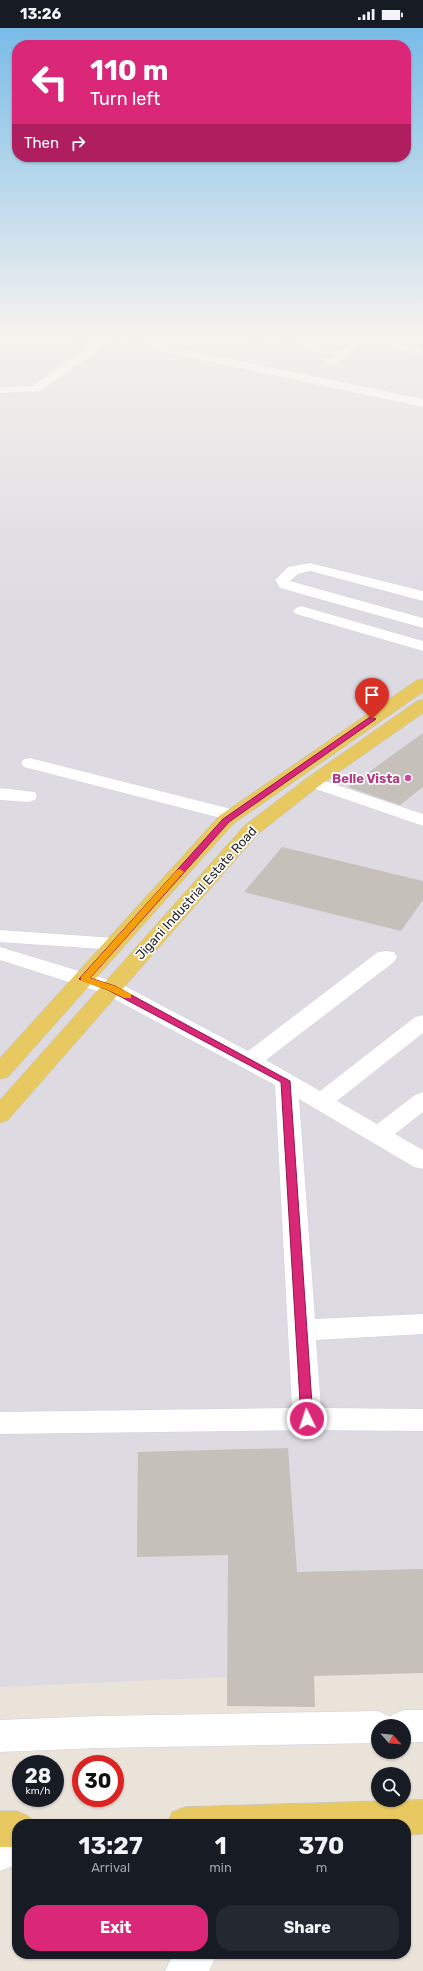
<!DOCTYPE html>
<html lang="en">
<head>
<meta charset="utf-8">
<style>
  body { margin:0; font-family:Rubik,sans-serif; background:#242831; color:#f1f3f6; height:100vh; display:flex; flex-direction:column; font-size:15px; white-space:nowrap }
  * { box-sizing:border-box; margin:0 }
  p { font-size:13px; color:#9ea1a6 }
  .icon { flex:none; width:22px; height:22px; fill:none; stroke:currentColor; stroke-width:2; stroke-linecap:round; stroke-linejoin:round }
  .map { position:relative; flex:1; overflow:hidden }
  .drawer { position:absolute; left:12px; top:1791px; width:399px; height:140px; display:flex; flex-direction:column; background:#171b24; border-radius:16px; box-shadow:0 1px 3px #0004 }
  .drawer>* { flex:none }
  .top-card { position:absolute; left:12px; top:12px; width:399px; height:122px; border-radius:16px; box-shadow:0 1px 3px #0004; background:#db2777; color:#fff; overflow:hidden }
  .needle { width:26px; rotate:117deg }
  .buttons { position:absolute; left:371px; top:1691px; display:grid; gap:8px }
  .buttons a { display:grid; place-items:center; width:40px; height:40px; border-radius:50%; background:#171b24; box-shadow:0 1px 3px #0004; font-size:20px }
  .speed { position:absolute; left:12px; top:1727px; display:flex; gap:8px; font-size:20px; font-weight:700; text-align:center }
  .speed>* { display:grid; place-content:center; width:52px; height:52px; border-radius:50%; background:#171b24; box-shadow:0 1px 3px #0004; line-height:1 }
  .speed small { font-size:10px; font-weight:400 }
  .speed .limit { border:6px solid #d22; background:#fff; color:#111 }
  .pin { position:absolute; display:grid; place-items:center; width:34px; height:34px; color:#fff; margin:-41px -17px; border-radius:50% 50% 50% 0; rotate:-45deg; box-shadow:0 0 4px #0007 }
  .pin .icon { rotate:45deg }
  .me { position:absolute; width:44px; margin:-22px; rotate:356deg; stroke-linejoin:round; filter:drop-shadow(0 0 3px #0008) }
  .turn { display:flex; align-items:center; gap:14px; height:84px; padding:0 12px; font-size:18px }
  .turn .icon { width:52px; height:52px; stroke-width:2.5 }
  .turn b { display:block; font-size:28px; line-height:34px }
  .then { display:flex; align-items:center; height:38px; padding:0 12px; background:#0003; gap:8px; font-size:15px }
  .eta { display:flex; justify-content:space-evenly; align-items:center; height:68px; text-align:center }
  .eta b { font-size:24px; font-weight:700; line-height:28px }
  .button { display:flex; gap:8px; margin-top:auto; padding:8px 12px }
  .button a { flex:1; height:46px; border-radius:16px; background:#db2777; color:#fff; font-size:16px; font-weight:700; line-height:46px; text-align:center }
  .button a+a { background:#242831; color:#f1f3f6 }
  .status { display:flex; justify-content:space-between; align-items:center; height:28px; padding:0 20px; background:#171b24; direction:ltr }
  .status svg { height:11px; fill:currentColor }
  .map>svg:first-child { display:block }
  .industrial { fill:#dddae2 }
  .building { fill:#c5c0ba }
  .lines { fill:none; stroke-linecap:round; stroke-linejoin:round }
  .minor-casing { stroke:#cfd2e0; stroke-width:1 }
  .major-casing { stroke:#c3c3c3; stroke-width:1 }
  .minor { fill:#fff; fill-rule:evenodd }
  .major { fill:#e8c961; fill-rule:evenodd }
  .route { fill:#db2777; stroke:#8e194d }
  .slow { fill:#f59e0b }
  .hotel-dot { fill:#d1479c; stroke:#fff; stroke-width:1.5 }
  .labels { text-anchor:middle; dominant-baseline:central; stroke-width:3.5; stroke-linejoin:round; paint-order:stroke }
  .hotel-label { font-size:13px; font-weight:bold; fill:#b23c85; stroke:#fff; text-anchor:end }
  .street-label { font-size:13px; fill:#282828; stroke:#fff }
</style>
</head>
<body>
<div class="status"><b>13:26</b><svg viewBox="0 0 49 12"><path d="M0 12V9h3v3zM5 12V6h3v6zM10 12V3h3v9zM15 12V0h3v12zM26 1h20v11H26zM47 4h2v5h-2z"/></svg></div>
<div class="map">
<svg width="423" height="1943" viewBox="0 0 423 1943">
  <rect width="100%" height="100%" fill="#eae3da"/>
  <path class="industrial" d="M 0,303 L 423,303 L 423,1640 L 0,1659 Z"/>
  <path class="building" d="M 423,705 L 423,759 L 400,777 L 348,759 Z
    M 282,819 L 423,853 L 423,872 L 401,903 L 244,864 Z
    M 288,1420 L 297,1544 L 423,1541 L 423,1645 L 314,1648 L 315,1679 L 227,1678 L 228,1527 L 137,1529 L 138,1424 Z"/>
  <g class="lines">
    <defs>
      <path id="minor" d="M 13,303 C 42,303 72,303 101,305 C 107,306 114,303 120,305 L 121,308 L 423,371 L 423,379 L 112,313 L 40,363 L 0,365 L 0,359 L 33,358 L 99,311 L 18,306 Z
        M 375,303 L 388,303 L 374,312 L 417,320 L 422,323 L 417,326 C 407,324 373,316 365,317 C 355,318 344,334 331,337 L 325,334 L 335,328 L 249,311 L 244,308 L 249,305 L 342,322 L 348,317 Z
        M 310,535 L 423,563 L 423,573 L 310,543 L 298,546 L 290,553 L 423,590 L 423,600 L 280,560 L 275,552 L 288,539 Z
        M 301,578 L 423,613 L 423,623 L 296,586 L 293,583 L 296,580 Z
        M 30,730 L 239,783 L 241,787 L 239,791 L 232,793 L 24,739 L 21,735 L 24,731 Z
        M 313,749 L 423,786 L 423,798 L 307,758 L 304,754 L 307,750 Z
        M 0,760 L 35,764 L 37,768 L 35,772 L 28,774 L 0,772 Z
        M 0,902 L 115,910 L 122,912 L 126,916 L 122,920 L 115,922 L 0,914 Z
        M 0,919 L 119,955 L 248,1023 L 378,924 L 386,923 L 394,924 L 397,929 L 394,934 L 266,1032 L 320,1063 L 415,989 L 423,987 L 423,1005 L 337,1073 L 377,1096 L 415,1067 L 423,1064 L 423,1084 L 395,1106 L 423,1122 L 423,1141 L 414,1139 L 299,1071 L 315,1291 L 423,1286 L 423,1306 L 316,1312 L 321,1380 L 423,1381 L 423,1403 L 307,1402 L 0,1406 L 0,1384 L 292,1380 L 275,1057 L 103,965 L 0,932 Z
        M 404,1682 L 423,1682 L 423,1714 L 404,1714 L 404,1698 L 378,1698 L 378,1715 L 99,1720 L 0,1724 L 0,1692 L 99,1688 L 378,1683 L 391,1689 L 392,1687 Z
        M 17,1787 L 30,1793 L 31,1796 L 17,1796 L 17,1833 L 13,1838 L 0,1843 L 0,1797 L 4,1793 Z
        M 173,1926 L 217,1926 L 209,1943 L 165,1943 Z"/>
      <path id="major" d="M 423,651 L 423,664 L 233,796 L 8,1049 L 0,1051 L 0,1030 L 219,788 L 417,652 Z
        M 423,672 L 423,685 L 319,758 L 258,806 L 8,1092 L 0,1095 L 0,1072 L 244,798 L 307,750 L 417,673 Z
        M 423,1772 L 423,1806 L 406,1807 L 406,1796 L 167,1796 L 172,1784 L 185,1779 Z
        M 0,1783 L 17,1783 L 30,1789 L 33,1796 L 17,1796 L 17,1819 L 0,1819 Z"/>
    </defs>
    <use href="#minor" class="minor-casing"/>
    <use href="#major" class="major-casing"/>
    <use href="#minor" class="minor"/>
    <use href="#major" class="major"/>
  </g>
  <linearGradient id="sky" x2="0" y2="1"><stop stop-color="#79bce8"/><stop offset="0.53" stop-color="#f6f2ee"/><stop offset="1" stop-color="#f6f2ee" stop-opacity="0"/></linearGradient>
  <rect width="423" height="575" fill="url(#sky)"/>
  <path class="route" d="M 370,689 L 376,691 L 229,794 L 90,950 L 115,958 L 290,1053 L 313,1391 L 311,1394 L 307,1395 L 303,1394 L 301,1391 L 281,1054 L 108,962 L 79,951 L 223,791 Z"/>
  <path class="slow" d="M 180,841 L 184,844 L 183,845 L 90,950 L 115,958 L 131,966 L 131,970 L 124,970 L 108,962 L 81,953 L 81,949 L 177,842 Z"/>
  <circle class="hotel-dot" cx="408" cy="750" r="4"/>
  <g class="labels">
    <g class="hotel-label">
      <text x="400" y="750">Belle Vista</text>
    </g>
    <g class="street-label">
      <text transform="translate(196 865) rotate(-48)">Jigani Industrial Estate Road</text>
    </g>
  </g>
</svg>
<div class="buttons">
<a><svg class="needle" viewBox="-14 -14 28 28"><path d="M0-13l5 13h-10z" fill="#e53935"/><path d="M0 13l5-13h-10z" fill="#9ea1a6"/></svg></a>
<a><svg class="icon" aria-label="search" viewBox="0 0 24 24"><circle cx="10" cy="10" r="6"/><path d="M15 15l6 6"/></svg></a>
</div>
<div class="speed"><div>28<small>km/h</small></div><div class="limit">30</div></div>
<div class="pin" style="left:372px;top:691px;background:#d93025"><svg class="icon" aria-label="arrive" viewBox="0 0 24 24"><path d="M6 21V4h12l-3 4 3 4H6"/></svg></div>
<svg class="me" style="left:307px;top:1391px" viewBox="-20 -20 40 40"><circle r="17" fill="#db2777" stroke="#fff" stroke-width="3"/><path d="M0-11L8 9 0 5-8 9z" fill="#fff"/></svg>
<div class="top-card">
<div class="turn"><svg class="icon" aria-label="left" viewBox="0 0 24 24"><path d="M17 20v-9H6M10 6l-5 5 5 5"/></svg><div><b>110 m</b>Turn left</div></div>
<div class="then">Then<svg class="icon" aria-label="right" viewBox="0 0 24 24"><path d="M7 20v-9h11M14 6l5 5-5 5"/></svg></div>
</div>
<section class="drawer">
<div class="eta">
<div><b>13:27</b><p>Arrival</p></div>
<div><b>1</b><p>min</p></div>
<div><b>370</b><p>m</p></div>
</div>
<div class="button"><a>Exit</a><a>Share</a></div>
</section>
</div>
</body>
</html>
